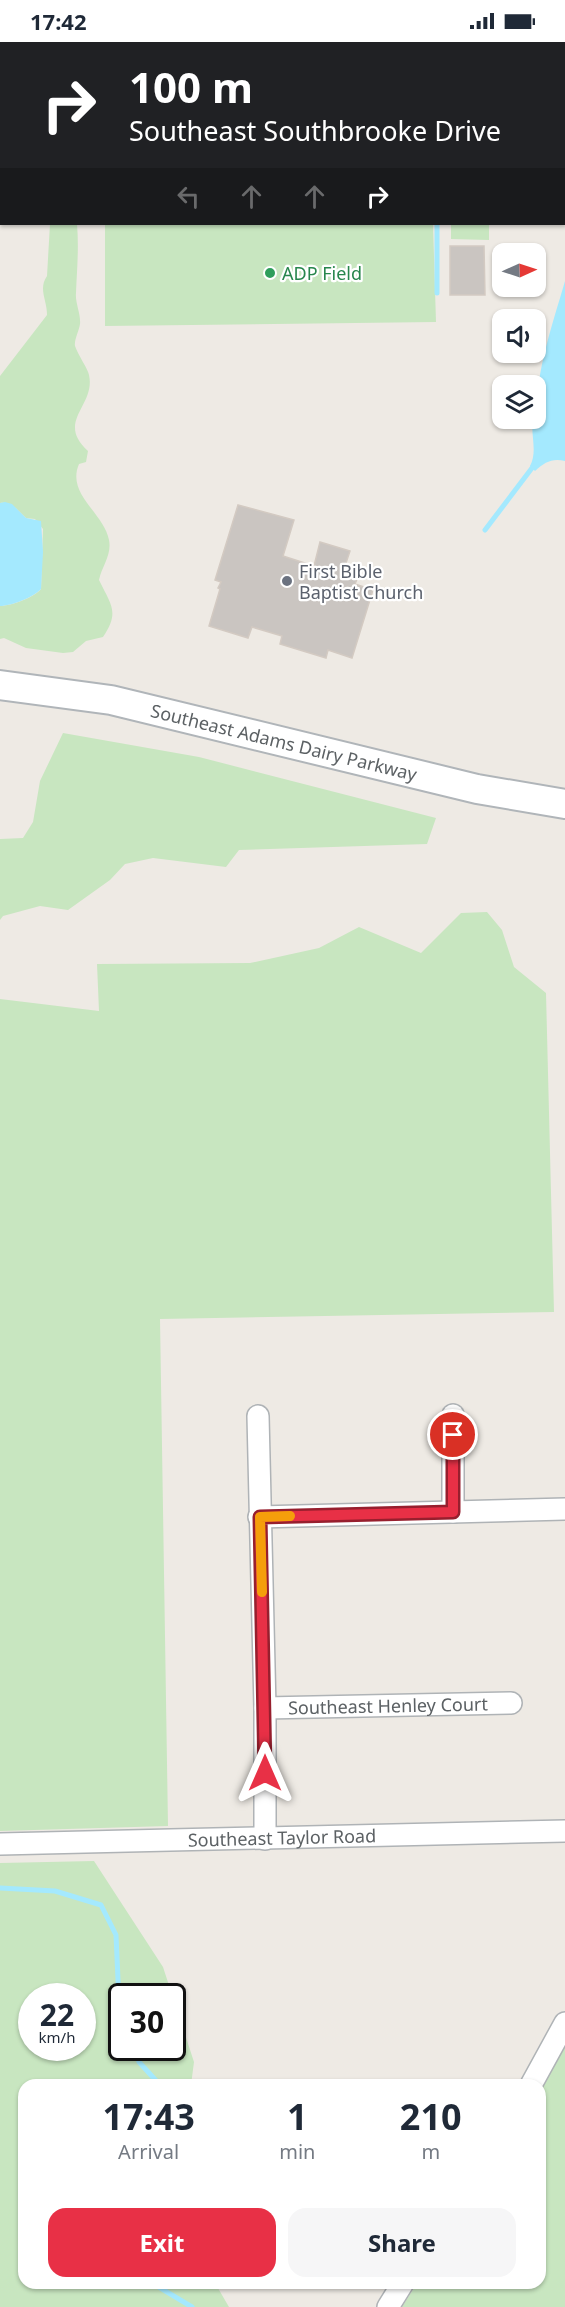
<!DOCTYPE html>
<html lang="en">
<head>
<meta charset="utf-8">
<style>
  body { margin:0; font-family:"Noto Sans",sans-serif; background:#f6f6f7; color:#1f2937; height:100vh; display:flex; flex-direction:column; font-size:22px; white-space:nowrap }
  * { box-sizing:border-box; margin:0 }
  p { font-size:20px; color:#747a83 }
  .icon { flex:none; width:33px; height:33px; fill:none; stroke:currentColor; stroke-width:2; stroke-linecap:round; stroke-linejoin:round }
  .map { position:relative; flex:1; overflow:hidden }
  .drawer { position:absolute; left:18px; top:2037px; width:528px; height:210px; display:flex; flex-direction:column; background:#fff; border-radius:18px; box-shadow:0 2px 4px #0004 }
  .drawer>* { flex:none }
  .guide { position:absolute; left:0px; top:0px; width:566px; height:183px; box-shadow:0 2px 4px #0004; background:#202124; color:#fff; overflow:hidden }
  .needle { width:39px; rotate:87deg }
  .buttons { position:absolute; left:492px; top:201px; display:grid; gap:12px }
  .buttons a { display:grid; place-items:center; width:54px; height:54px; border-radius:12px; background:#fff; box-shadow:0 2px 4px #0004; font-size:30px }
  .speed { position:absolute; left:18px; top:1941px; display:flex; gap:12px; font-size:30px; font-weight:700; text-align:center }
  .speed>* { display:grid; place-content:center; width:78px; height:78px; border-radius:50%; background:#fff; box-shadow:0 2px 4px #0004; line-height:1 }
  .speed small { font-size:15px; font-weight:400 }
  .speed .limit { border:3px solid #111; border-radius:9px; background:#fff; color:#111 }
  .pin { position:absolute; display:grid; place-items:center; width:51px; height:51px; color:#fff; margin:-26px; border:3px solid #fff; border-radius:50%; box-shadow:0 2px 6px #0007 }
  .me { position:absolute; width:66px; margin:-33px; rotate:0deg; stroke-linejoin:round; filter:drop-shadow(0 0 4px #0008) }
  .turn { display:flex; align-items:center; gap:21px; height:126px; padding:0 30px; font-size:27px }
  .turn .icon { width:78px; height:78px; stroke-width:2.5 }
  .turn b { display:block; font-size:42px; line-height:51px }
  .lanes { display:flex; align-items:center; height:57px; padding:0 30px; background:#0003; justify-content:center; gap:30px; direction:ltr }
  .lanes .off { opacity:.35 }
  .eta { display:flex; justify-content:space-evenly; align-items:center; height:102px; text-align:center }
  .eta b { font-size:36px; font-weight:700; line-height:42px }
  .action { display:flex; gap:12px; margin-top:auto; padding:12px 30px }
  .action a { flex:1; height:69px; border-radius:18px; background:#e83046; color:#fff; font-size:24px; font-weight:700; line-height:69px; text-align:center }
  .action a+a { background:#f6f6f7; color:#1f2937 }
  .status { display:flex; justify-content:space-between; align-items:center; height:42px; padding:0 30px; background:#fff; direction:ltr }
  .status svg { height:16px; fill:currentColor }
  .map>svg:first-child { display:block }
  .green { fill:#c8e6c0; fill-rule:evenodd }
  .water { fill:#a4e9fe }
  .lines { fill:none; stroke-linecap:round; stroke-linejoin:round }
  .stream { stroke:#a4e9fe; stroke-width:5 }
  .building { fill:#cac5c1; stroke:#d3cac2; stroke-width:1.5 }
  .street-casing { stroke:#afb3b6; stroke-width:24 }
  .secondary-casing { stroke:#b0b5b9; stroke-width:32 }
  .street { stroke:#fff; stroke-width:21 }
  .secondary { stroke:#fff; stroke-width:28 }
  .route-casing { stroke:#971f2e; stroke-width:15 }
  .route { stroke:#e83046; stroke-width:10 }
  .slow { stroke:#f59e0b; stroke-width:10 }
  .leisure-dot { fill:#2e9e5b; stroke:#fff; stroke-width:2 }
  .worship-dot { fill:#6b7280; stroke:#fff; stroke-width:2 }
  .labels { text-anchor:middle; dominant-baseline:central; stroke-width:4.5; stroke-linejoin:round; paint-order:stroke }
  .leisure-label { font-size:18px; fill:#27864d; stroke:#fff; text-anchor:start }
  .worship-label { font-size:18px; fill:#5b616d; stroke:#fff; text-anchor:start }
  .street-label { font-size:18px; fill:#5c6164; stroke:#fff }
</style>
</head>
<body>
<div class="status"><b>17:42</b><svg viewBox="0 0 49 12"><path d="M0 12V9h3v3zM5 12V6h3v6zM10 12V3h3v9zM15 12V0h3v12zM26 1h20v11H26zM47 4h2v5h-2z"/></svg></div>
<div class="map">
<svg width="565" height="2265" viewBox="0 0 565 2265">
  <rect width="100%" height="100%" fill="#eeeae4"/>
  <path class="green" d="M 103,0 L 429,0 L 429,1 L 103,2 Z
    M 50,182 L 77,182 C 79,205 77,227 76,251 C 75,261 81,272 80,282 C 79,289 74,298 75,304 C 78,313 88,327 89,333 C 96,364 55,379 88,409 L 86,420 L 79,422 C 66,452 104,471 109,498 C 112,513 102,524 99,538 C 111,563 120,570 103,595 L 86,599 L 73,610 L 63,611 L 26,606 L 4,596 L 0,597 L 0,564 C 11,564 35,555 41,547 L 43,487 L 35,477 L 26,476 C 18,469 12,459 0,461 L 0,334 L 47,273 C 47,258 38,247 47,234 Z
    M 105,182 L 433,182 L 436,280 L 105,284 Z
    M 451,182 L 489,182 L 489,198 L 451,197 Z
    M 63,691 L 199,715 L 436,776 L 427,802 L 239,808 L 226,825 L 153,816 L 125,822 L 110,838 L 68,868 L 40,864 L 3,874 L 0,878 L 0,797 L 23,796 L 33,780 L 40,739 Z
    M 487,870 L 502,888 L 514,925 L 546,951 L 554,1270 L 160,1277 L 168,1784 L 0,1789 L 0,957 L 99,969 L 97,922 L 250,921 L 319,906 L 359,885 L 421,911 L 461,871 Z
    M 94,1819 L 163,1925 L 194,2020 L 191,2043 L 24,2043 L 24,2241 L 215,2241 L 229,2265 L 0,2265 L 0,1821 ZM 32,1954 L 82,1954 L 82,2006 L 32,2006 ZM 122,1954 L 172,1954 L 172,2006 L 122,2006 Z
    M 565,2003 L 565,2265 L 402,2265 L 417,2241 L 540,2241 L 540,2044 Z"/>
  <path class="water" d="M 565,239 L 565,419 C 552,416 545,420 535,429 L 530,424 C 538,409 530,392 533,377 L 536,376 C 536,329 552,284 565,239 Z
    M 5,460 L 12,462 L 26,476 L 41,479 L 43,510 L 41,547 C 34,555 11,564 0,564 L 0,461 Z"/>
  <g class="lines">
    <path class="stream" d="M 446,2 L 447,0
      M 437,251 L 437,182
      M 485,488 L 532,426
      M 0,1846 L 55,1849 L 101,1863 L 116,1893 L 119,1960 L 122,1968
      M 134,2006 L 139,2020 L 160,2043
      M 152,2241 L 192,2265"/>
  </g>
  <path class="building" d="M 450,204 L 484,204 L 485,253 L 450,253 Z
    M 238,463 L 294,478 L 283,514 L 314,524 L 320,500 L 350,509 L 342,533 L 357,537 L 355,542 L 373,548 L 352,616 L 328,608 L 326,616 L 280,602 L 282,594 L 252,585 L 248,596 L 209,584 L 220,547 L 218,546 L 221,540 L 215,538 Z"/>
  <g class="lines">
    <defs>
      <g id="street">
        <path d="M 453,1373 L 453,1470"/>
        <path d="M 258,1374 L 265,1666 L 265,1797"/>
        <path d="M 259,1475 L 565,1467"/>
        <path id="s1" d="M 265,1666 L 511,1661"/>
        <path id="s2" d="M 0,1802 L 565,1789"/>
        <path d="M 531,2043 L 565,1981"/>
        <path d="M 388,2265 L 403,2241"/>
      </g>
      <g id="secondary">
        <path id="s3" d="M 0,643 L 111,658 L 477,747 L 565,762"/>
      </g>
    </defs>
    <use href="#street" class="street-casing"/>
    <use href="#secondary" class="secondary-casing"/>
    <use href="#street" class="street"/>
    <use href="#secondary" class="secondary"/>
  </g>
  <g class="lines">
    <defs>
      <path id="route" d="M 265,1731 L 260,1475 L 453,1470 L 453,1393"/>
    </defs>
    <use href="#route" class="route-casing"/>
    <use href="#route" class="route"/>
    <path class="slow" d="M 262,1550 L 260,1475 L 290,1474"/>
  </g>
  <circle class="leisure-dot" cx="270" cy="231" r="6"/>
  <circle class="worship-dot" cx="287" cy="539" r="6"/>
  <g class="labels">
    <g class="leisure-label">
      <text x="282" y="231">ADP Field</text>
    </g>
    <g class="worship-label">
      <text x="299" y="529">First Bible<tspan x="299" dy="21">Baptist Church</tspan></text>
    </g>
    <g class="street-label">
      <text stroke="none"><textPath href="#s3" startOffset="290">Southeast Adams Dairy Parkway</textPath></text>
      <text stroke="none"><textPath href="#s1" startOffset="123">Southeast Henley Court</textPath></text>
      <text stroke="none"><textPath href="#s2" startOffset="282">Southeast Taylor Road</textPath></text>
    </g>
  </g>
</svg>
<div class="buttons">
<a><svg class="needle" viewBox="-14 -14 28 28"><path d="M0-13l5 13h-10z" fill="#e53935"/><path d="M0 13l5-13h-10z" fill="#747a83"/></svg></a>
<a><svg class="icon" aria-label="sound" viewBox="0 0 24 24"><path d="M4 9h4l5-4v14l-5-4H4zM17 9q2 3 0 6"/></svg></a>
<a><svg class="icon" aria-label="layers" viewBox="0 0 24 24"><path d="M12 4l9 5-9 5-9-5zM3 14l9 5 9-5"/></svg></a>
</div>
<div class="speed"><div>22<small>km/h</small></div><div class="limit">30</div></div>
<div class="pin" style="left:453px;top:1393px;background:#d93025"><svg class="icon" aria-label="arrive" viewBox="0 0 24 24"><path d="M6 21V4h12l-3 4 3 4H6"/></svg></div>
<svg class="me" style="left:265px;top:1731px" viewBox="-20 -20 40 40"><path d="M0-17L14 15 0 8-14 15z" fill="#e83046" stroke="#fff" stroke-width="4"/></svg>
<div class="guide">
<div class="turn"><svg class="icon" aria-label="right" viewBox="0 0 24 24"><path d="M7 20v-9h11M14 6l5 5-5 5"/></svg><div><b>100 m</b>Southeast Southbrooke Drive</div></div>
<div class="lanes"><svg class="icon off" aria-label="left" viewBox="0 0 24 24"><path d="M17 20v-9H6M10 6l-5 5 5 5"/></svg><svg class="icon off" aria-label="ahead" viewBox="0 0 24 24"><path d="M12 20V5M6 11l6-6 6 6"/></svg><svg class="icon off" aria-label="ahead" viewBox="0 0 24 24"><path d="M12 20V5M6 11l6-6 6 6"/></svg><svg class="icon" aria-label="right" viewBox="0 0 24 24"><path d="M7 20v-9h11M14 6l5 5-5 5"/></svg></div>
</div>
<section class="drawer">
<div class="eta">
<div><b>17:43</b><p>Arrival</p></div>
<div><b>1</b><p>min</p></div>
<div><b>210</b><p>m</p></div>
</div>
<div class="action"><a>Exit</a><a>Share</a></div>
</section>
</div>
</body>
</html>
